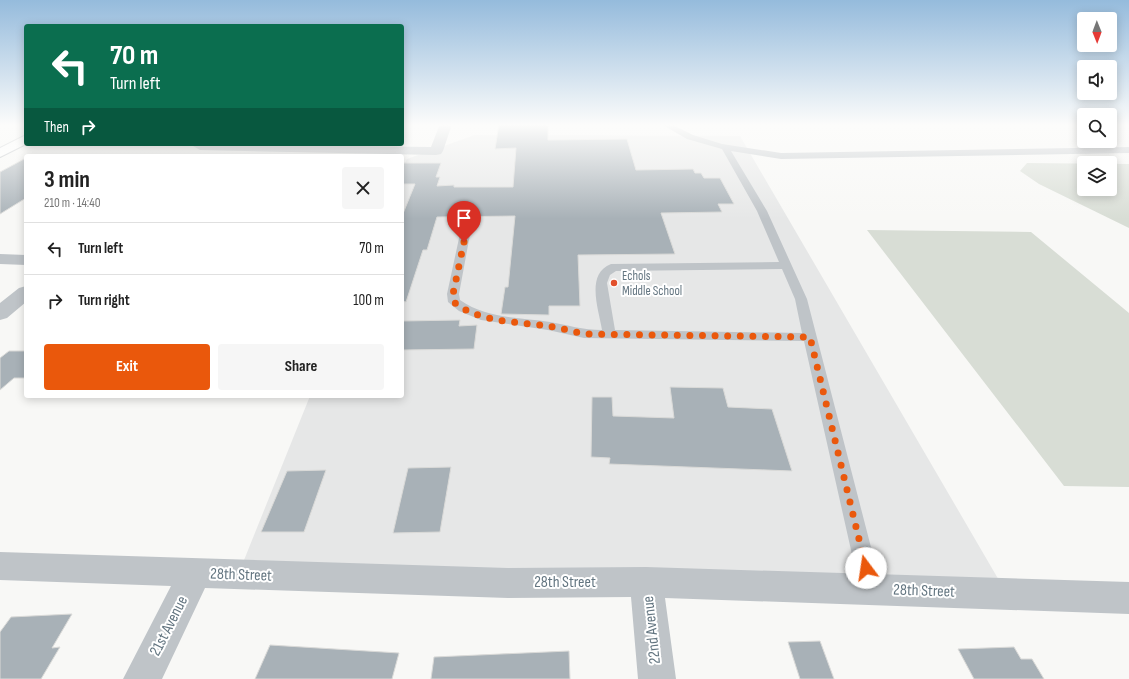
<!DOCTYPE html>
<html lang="en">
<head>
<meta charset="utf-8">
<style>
  body { margin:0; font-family:"Sofia Sans Condensed",sans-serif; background:#f6f6f6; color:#222; height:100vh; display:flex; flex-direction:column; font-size:15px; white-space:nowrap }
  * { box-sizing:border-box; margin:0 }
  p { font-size:13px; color:#767676 }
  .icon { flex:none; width:22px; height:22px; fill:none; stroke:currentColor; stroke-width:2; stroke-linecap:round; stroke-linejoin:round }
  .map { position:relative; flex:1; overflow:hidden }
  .drawer { position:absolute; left:24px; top:154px; width:380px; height:244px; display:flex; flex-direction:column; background:#fff; border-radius:4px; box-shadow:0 2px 10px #0003 }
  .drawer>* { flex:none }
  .banner { position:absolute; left:24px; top:24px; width:380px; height:122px; border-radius:4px; box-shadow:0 2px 10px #0003; background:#0b6e4f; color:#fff; overflow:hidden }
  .needle { width:26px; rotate:179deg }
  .controls { position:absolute; left:1077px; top:12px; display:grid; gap:8px }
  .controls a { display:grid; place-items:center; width:40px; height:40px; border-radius:4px; background:#fff; box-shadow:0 2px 10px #0003; font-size:20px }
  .pin { position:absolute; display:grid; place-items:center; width:34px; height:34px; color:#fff; margin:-41px -17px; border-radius:50% 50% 50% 0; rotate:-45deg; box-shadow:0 0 4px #0007 }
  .pin .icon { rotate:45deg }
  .me { position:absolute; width:44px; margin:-22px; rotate:346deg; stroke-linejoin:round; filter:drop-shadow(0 0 3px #0008) }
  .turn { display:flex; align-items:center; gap:14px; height:84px; padding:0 20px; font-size:18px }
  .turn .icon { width:52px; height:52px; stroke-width:2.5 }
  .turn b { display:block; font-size:28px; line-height:34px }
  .then { display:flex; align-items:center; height:38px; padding:0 20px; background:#0003; gap:8px; font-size:15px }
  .round { display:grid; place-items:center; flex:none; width:42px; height:42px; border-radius:4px; background:#f6f6f6 }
  .head { display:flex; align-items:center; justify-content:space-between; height:68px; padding:0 20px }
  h1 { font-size:24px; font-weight:700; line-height:30px }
  .button { display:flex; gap:8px; margin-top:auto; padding:8px 20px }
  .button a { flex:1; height:46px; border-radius:4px; background:#ea580c; color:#fff; font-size:16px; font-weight:700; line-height:46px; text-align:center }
  .button a+a { background:#f6f6f6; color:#222 }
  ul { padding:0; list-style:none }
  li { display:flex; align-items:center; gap:12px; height:52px; padding:0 20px; border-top:1px solid #e0e0e0 }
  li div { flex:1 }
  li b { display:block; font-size:15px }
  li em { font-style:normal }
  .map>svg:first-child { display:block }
  .built { fill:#e6e7e7 }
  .green { fill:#d8ddd5; fill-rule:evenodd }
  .building { fill:#a8b1b7; stroke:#dadad8 }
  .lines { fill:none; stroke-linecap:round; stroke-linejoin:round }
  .highway-casing { stroke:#b2b7bb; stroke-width:2 }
  .lane { fill:#bfc4c8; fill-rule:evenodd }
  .street { fill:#bfc4c8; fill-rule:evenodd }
  .highway { fill:#fff; fill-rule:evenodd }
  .route { stroke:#ea580c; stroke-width:7; stroke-dasharray:0 12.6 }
  .poi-dot { fill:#e2502c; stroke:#fff; stroke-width:1.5 }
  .labels { text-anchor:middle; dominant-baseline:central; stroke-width:4; stroke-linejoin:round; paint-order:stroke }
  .poi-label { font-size:13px; fill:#637580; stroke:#fff; text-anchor:start }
  .near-street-label { font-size:16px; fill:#637580; stroke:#fff }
</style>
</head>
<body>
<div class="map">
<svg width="1129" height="679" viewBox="0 0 1129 679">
  <rect width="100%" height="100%" fill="#f8f8f6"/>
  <path class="built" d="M 475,135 L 740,136 L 1007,594 L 238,575 L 310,396 L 402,396 L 402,171 L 407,159 Z"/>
  <path class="green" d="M 1027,163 L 1129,164 L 1129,228 L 1039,184 L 1020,171 ZM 1084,163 L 1110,163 L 1110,189 L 1084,189 Z
    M 867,230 L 1031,232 L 1129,313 L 1129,487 L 1064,486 Z"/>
  <path class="building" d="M 499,124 L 548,124 L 548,140 L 627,139 L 636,170 L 693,169 L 695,173 L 701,173 L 704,178 L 720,178 L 734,204 L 718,204 L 722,212 L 661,213 L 675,254 L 578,255 L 580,306 L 549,306 L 549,315 L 501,314 L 505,287 L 508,287 L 515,216 L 437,217 L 427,250 L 423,250 L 406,302 L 402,301 L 402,216 L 415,184 L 402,184 L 402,163 L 441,163 L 436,177 L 440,177 L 437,186 L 454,185 L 454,187 L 513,187 L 516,148 L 495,149 Z
    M 26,158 L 26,198 L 0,214 L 0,172 Z
    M 460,320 L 459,326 L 477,325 L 474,349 L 402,350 L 402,321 Z
    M 9,351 L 26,351 L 26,378 L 14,378 L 0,390 L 0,358 Z
    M 670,387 L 723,388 L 728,407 L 772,409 L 792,471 L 609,464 L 610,458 L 591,457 L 592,397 L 612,397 L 613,416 L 674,418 Z
    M 451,467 L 440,532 L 393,533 L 408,468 Z
    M 326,470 L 304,532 L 261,532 L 287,471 Z
    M 72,614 L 52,648 L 60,647 L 41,679 L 0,679 L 0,632 L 11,617 Z
    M 820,641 L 834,679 L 800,679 L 788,642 Z
    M 270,645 L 399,653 L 392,679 L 255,679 Z
    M 1014,647 L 1021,659 L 1032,659 L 1044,679 L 974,679 L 958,649 Z
    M 569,651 L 570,679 L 431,679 L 434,657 Z"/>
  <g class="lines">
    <defs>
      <path id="highway" d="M 26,135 L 26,144 L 0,157 L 0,148 Z"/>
    </defs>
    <use href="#highway" class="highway-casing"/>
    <path class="lane" d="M 661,124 L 671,124 L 693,135 L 722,144 L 781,153 L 1129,147 L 1129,153 L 781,159 L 731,151 L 767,211 L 807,299 L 882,590 L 879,597 L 871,600 L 863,597 L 860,590 L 804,341 L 584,338 L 548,330 L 481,320 L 459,311 L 448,302 L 447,294 L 461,229 L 466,226 L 471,229 L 459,294 L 460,300 C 487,319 519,317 550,322 C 567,325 583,330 602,330 C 599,310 585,274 611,264 L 779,262 L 757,211 L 722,149 L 687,139 ZM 782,269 L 795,299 L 802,333 L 615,330 L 607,283 L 610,275 L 616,271 Z"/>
    <path class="street" d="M 440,124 L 452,124 L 443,151 L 441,154 L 436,155 L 200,150 L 193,146 L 195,144 L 431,147 Z
      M 0,254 L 26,255 L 26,265 L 0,264 Z
      M 26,286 L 26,302 L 7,318 L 0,320 L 0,303 L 19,288 Z
      M 0,552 L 508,568 L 646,567 L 1129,582 L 1129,614 L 665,598 L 676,679 L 638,679 L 631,597 L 508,598 L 205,588 L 162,679 L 123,679 L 171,586 L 0,580 Z"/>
    <use href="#highway" class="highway"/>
  </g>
  <linearGradient id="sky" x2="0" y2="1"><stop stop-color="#95bbdc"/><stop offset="0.57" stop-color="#fcfcfb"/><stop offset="1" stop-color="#fcfcfb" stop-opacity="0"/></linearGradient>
  <rect width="1129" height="219" fill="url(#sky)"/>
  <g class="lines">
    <path class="route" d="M 464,242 L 453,294 L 454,302 C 477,322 518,322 548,326 C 560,328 572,331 584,334 L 810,337 L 866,568"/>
  </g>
  <circle class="poi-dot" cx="614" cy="283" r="4"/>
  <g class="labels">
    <g class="poi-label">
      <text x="622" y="276">Echols<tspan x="622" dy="15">Middle School</tspan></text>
    </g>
    <g class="near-street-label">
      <text transform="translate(241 575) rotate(2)">28th Street</text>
      <text x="565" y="582">28th Street</text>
      <text transform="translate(924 591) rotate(2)">28th Street</text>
      <text transform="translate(169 626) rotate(-63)">21st Avenue</text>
      <text transform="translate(652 630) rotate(-96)">22nd Avenue</text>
    </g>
  </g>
</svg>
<div class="controls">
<a><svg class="needle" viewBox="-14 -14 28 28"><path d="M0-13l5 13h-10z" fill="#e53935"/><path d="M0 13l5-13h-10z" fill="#767676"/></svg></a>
<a><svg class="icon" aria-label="sound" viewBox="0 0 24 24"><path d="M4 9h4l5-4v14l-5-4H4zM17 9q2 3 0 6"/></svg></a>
<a><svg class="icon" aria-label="search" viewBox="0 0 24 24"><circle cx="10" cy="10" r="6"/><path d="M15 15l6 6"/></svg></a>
<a><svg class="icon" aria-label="layers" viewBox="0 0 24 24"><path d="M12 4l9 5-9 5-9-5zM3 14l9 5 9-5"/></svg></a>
</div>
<div class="pin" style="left:464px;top:242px;background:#d93025"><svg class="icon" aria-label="arrive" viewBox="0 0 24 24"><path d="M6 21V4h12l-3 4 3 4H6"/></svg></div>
<svg class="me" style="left:866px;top:568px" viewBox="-20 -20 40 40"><circle r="19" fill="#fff"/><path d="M0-13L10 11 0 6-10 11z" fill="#ea580c"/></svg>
<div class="banner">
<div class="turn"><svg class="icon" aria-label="left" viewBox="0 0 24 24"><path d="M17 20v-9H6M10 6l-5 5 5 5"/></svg><div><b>70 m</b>Turn left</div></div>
<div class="then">Then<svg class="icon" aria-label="right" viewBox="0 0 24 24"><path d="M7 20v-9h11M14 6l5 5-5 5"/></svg></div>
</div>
<section class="drawer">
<div class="head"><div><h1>3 min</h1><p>210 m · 14:40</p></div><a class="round"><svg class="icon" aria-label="close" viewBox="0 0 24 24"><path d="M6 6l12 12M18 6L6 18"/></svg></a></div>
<ul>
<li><svg class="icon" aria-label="left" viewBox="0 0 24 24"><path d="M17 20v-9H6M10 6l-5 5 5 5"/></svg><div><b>Turn left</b></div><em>70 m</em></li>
<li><svg class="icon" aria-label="right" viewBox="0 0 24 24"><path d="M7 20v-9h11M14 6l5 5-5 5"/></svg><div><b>Turn right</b></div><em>100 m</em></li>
</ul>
<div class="button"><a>Exit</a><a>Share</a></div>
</section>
</div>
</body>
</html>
